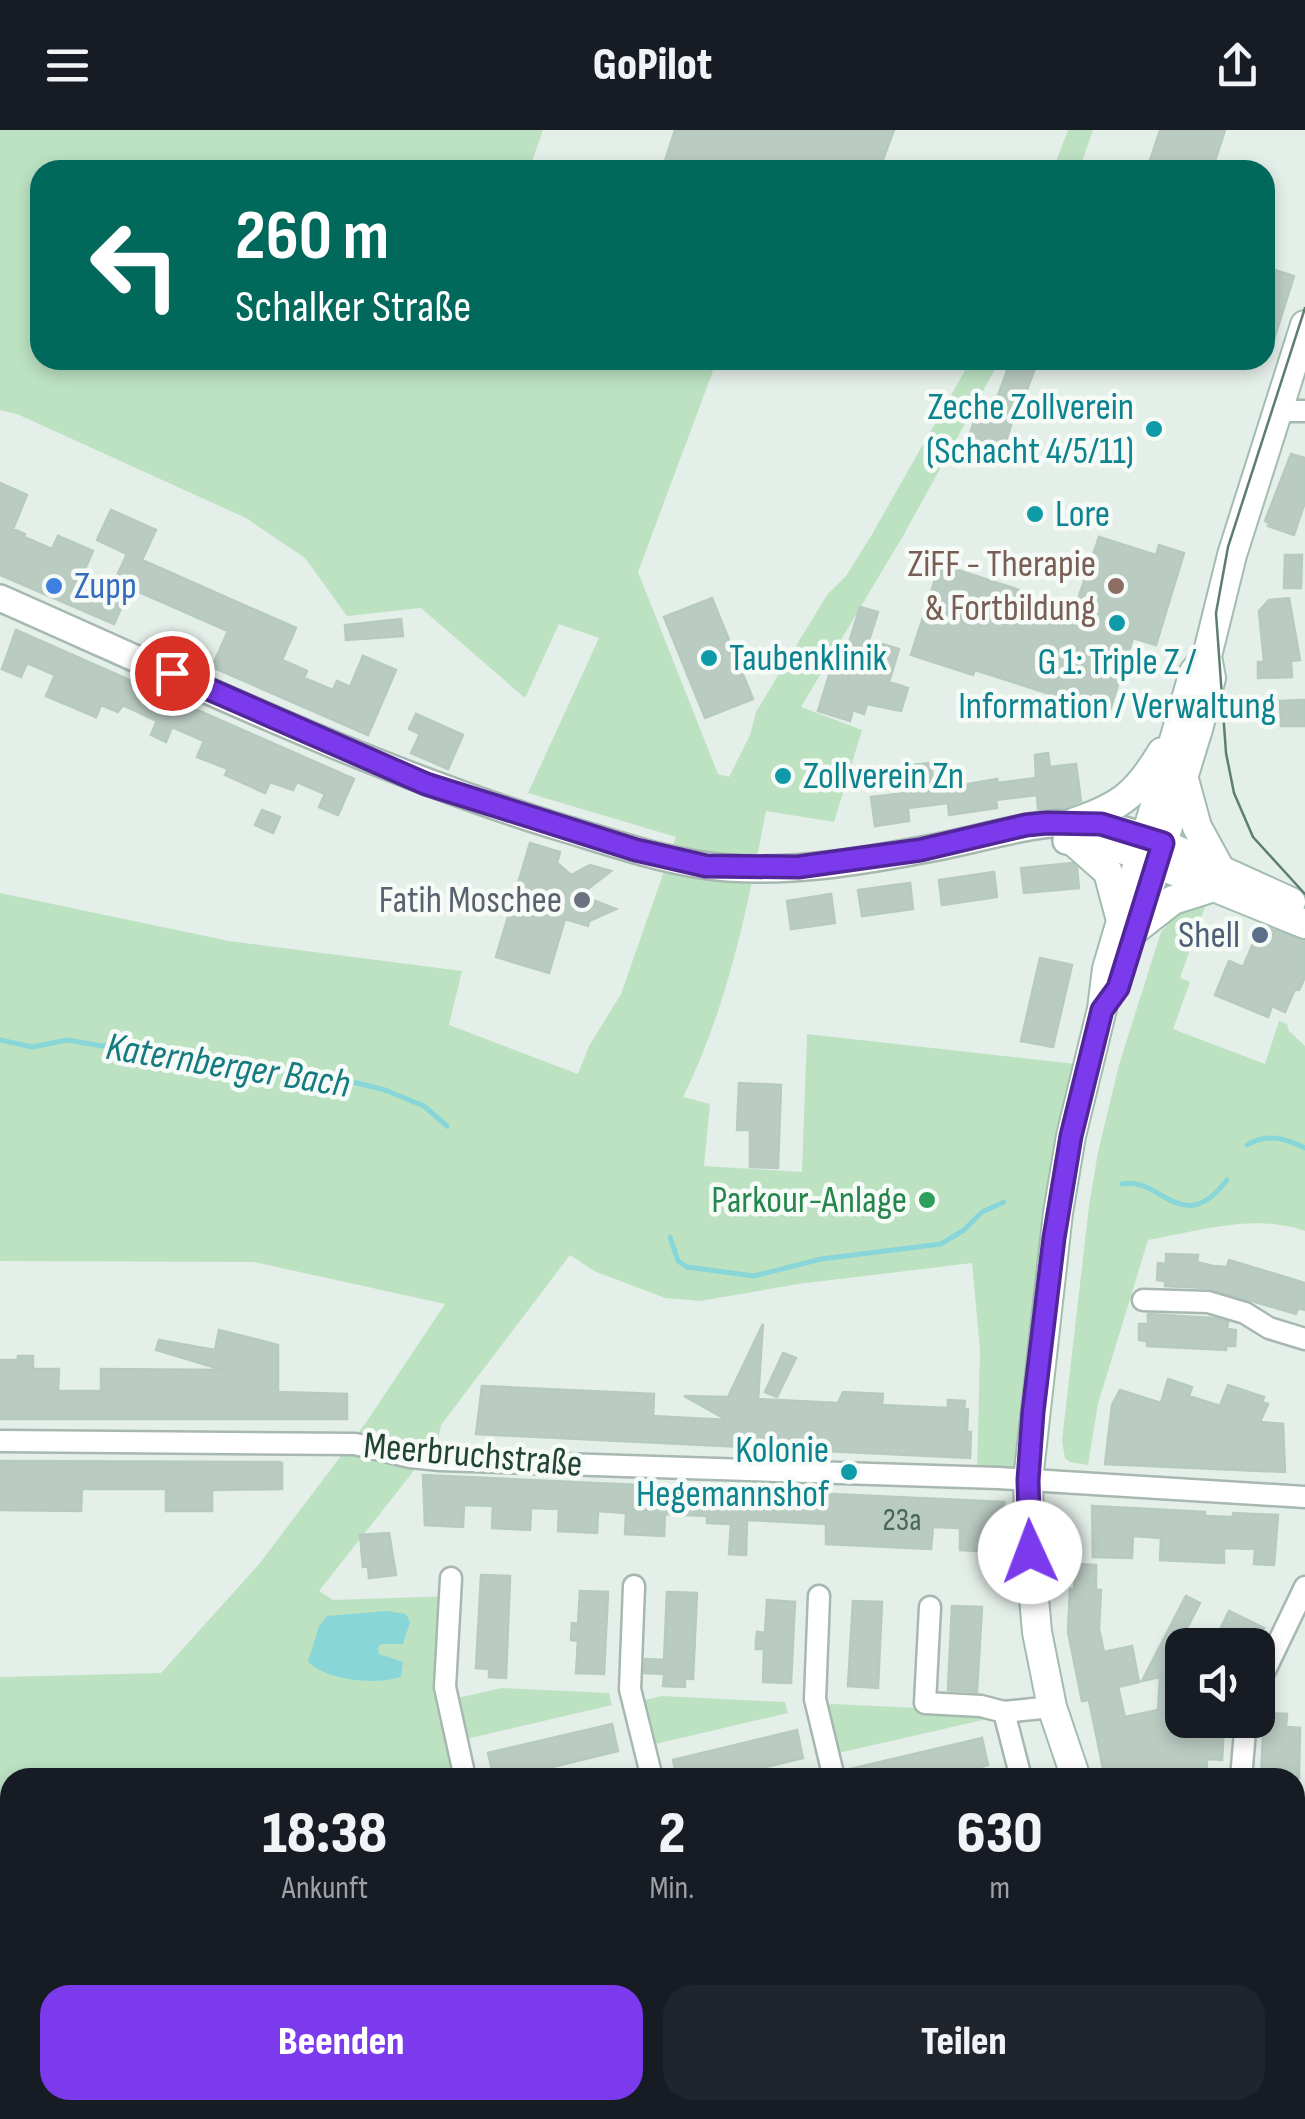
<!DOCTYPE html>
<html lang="de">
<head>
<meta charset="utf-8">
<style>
  body { margin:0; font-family:"Sofia Sans Condensed",sans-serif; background:#20242c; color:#f1f3f6; height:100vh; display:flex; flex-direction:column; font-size:38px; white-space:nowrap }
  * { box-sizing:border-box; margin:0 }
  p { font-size:32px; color:#9ea1a6 }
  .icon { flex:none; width:55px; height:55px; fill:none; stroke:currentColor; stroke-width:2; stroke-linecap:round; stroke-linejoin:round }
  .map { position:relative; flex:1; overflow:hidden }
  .panel { position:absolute; left:0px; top:1638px; width:1305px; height:352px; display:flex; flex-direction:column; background:#171b24; border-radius:30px 30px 0 0; box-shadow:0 5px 15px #0003 }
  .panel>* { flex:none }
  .hud { position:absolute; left:30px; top:30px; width:1245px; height:210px; border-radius:30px; box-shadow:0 5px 15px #0003; background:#00695c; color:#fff; overflow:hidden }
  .buttons { position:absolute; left:1165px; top:1498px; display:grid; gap:20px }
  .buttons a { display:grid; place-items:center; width:110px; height:110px; border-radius:20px; background:#171b24; box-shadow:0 5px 15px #0003; font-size:50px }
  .pin { position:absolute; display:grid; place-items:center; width:85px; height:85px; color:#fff; margin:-42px; border:5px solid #fff; border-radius:50%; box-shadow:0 2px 10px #0007 }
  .me { position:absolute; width:110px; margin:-55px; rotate:358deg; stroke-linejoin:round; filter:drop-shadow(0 0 8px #0008) }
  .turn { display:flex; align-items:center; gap:35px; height:210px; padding:0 40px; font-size:45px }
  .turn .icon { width:130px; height:130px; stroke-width:2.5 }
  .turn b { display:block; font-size:70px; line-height:85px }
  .eta { display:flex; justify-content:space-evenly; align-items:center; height:170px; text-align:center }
  .eta b { font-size:60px; font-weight:800; line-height:70px }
  .action { display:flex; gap:20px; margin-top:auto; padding:20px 40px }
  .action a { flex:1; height:115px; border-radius:30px; background:#7c3aed; color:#fff; font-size:40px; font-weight:800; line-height:115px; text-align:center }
  .action a+a { background:#20242c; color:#f1f3f6 }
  header { display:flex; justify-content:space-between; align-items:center; height:130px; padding:0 40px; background:#171b24; font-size:45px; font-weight:800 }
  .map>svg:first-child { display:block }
  .green { fill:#bce2c2 }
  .water { fill:#89d6d9 }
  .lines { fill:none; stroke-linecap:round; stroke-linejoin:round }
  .stream { stroke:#89d6d9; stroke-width:5 }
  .building { fill:#bacbc2; stroke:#b6cac0; stroke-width:2.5 }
  .minor-casing { stroke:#a7b8b0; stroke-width:25 }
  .tertiary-casing { stroke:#a7b8b0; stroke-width:30 }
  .secondary-casing { stroke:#a2bcb0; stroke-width:32 }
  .minor { stroke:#fff; stroke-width:20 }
  .tertiary { stroke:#fff; stroke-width:25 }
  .secondary { stroke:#fff; stroke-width:28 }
  .tram { stroke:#5d7f71; stroke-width:2.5 }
  .route-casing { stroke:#51269a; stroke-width:25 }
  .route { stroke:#7c3aed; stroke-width:18 }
  .culture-dot { fill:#0f9aa8; stroke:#f6fbf8; stroke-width:4 }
  .shop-dot { fill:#3f7fe0; stroke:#f6fbf8; stroke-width:4 }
  .education-dot { fill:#8d6e63; stroke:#f6fbf8; stroke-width:4 }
  .worship-dot { fill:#6b7280; stroke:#f6fbf8; stroke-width:4 }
  .service-dot { fill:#5c6f8a; stroke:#f6fbf8; stroke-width:4 }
  .leisure-dot { fill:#2e9e5b; stroke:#f6fbf8; stroke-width:4 }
  .labels { text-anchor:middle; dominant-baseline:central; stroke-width:9; stroke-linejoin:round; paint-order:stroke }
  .number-label { font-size:32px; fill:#486659 }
  .culture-label { font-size:38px; fill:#0d838f; stroke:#f6fbf8; text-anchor:start }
  .education-label { font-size:38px; fill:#785e54; stroke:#f6fbf8; text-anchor:end }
  .shop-label { font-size:38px; fill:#366cbe; stroke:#f6fbf8; text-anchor:start }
  .worship-label { font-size:38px; fill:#5b616d; stroke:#f6fbf8; text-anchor:end }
  .service-label { font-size:38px; fill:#4e5e75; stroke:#f6fbf8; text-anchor:end }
  .leisure-label { font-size:38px; fill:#27864d; stroke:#f6fbf8; text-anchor:end }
  .street-label { font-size:38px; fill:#224436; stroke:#f6fbf8 }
  .water-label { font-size:40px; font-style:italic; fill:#157b80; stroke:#f6fbf8 }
</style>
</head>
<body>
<header><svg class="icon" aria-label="menu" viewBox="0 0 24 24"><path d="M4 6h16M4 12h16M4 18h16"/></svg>GoPilot<svg class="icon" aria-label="share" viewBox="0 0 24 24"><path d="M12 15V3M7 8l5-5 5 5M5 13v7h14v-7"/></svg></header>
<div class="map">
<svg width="1305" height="1989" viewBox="0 0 1305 1989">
  <rect width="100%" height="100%" fill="#e5efe9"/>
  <path class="green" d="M 0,0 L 543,0 L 529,40 L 40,40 L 40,230 L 717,230 L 638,442 L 718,644 L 729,647 L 750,605 L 756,582 L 827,465 L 846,446 L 871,406 L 971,230 L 1000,230 L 903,406 L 801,577 L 862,600 L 834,692 L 766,681 C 747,780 728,876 683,967 L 710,974 L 704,1036 L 802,1042 L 807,904 L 1085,935 L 1027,1349 L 977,1345 L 980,1220 L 972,1133 L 798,1154 L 700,1171 L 665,1168 L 594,1141 L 570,1125 L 441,1295 L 438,1310 L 319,1461 L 333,1470 L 452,1466 L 453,1569 L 502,1558 L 609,1563 L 612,1575 L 462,1610 L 469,1647 L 291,1648 L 289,1639 L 255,1648 L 10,1648 L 10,1899 L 3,1909 L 10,1940 L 10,1978 L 0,1981 L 0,1547 L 161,1543 L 260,1433 L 365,1294 L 445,1174 L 254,1132 L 0,1131 L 0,763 L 229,811 L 462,841 L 449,895 L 578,944 L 589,916 L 621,864 L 676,707 L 528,663 L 599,508 L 559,494 L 525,568 L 421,478 L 347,486 L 305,428 L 246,388 L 17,284 L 0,280 Z
    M 1068,0 L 1093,0 L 1079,40 L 1053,40 Z
    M 1206,774 L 1180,848 L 1190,852 L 1173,899 L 1265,934 L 1279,891 L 1287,894 L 1289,901 L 1305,916 L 1305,1101 C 1254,1083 1199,1101 1148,1110 L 1098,1274 L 1088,1335 L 1070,1332 L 1065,1328 L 1062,1311 L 1089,1076 L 1098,1022 L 1119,935 L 1161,802 L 1179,782 Z
    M 662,1566 L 785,1572 L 788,1583 L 647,1616 L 637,1572 Z
    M 832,1574 L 963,1580 L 982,1582 L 983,1590 L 834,1624 L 822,1577 Z
    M 1295,1884 L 1297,1896 L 1305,1901 L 1305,1989 L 1284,1989 L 1282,1980 L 1295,1980 L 1295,1946 L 1303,1943 L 1295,1909 Z
    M 418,1980 L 892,1980 L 894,1985 L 915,1980 L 1125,1980 L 1128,1989 L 383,1989 Z"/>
  <path class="water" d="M 387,1481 L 406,1484 L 410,1492 L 403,1514 L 381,1514 L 378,1518 L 379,1524 L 403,1532 L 401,1547 C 374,1555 329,1551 308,1532 L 319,1496 L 327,1486 Z"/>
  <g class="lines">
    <path class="stream" d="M 0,910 L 32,917 L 67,910 L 102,916 L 121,912 L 150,925 L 233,929 L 281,942 L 341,949 L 385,960 L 424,976 L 447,996
      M 1247,1015 C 1267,1003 1285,1008 1305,1018
      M 1122,1054 C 1161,1046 1182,1109 1227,1050
      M 670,1107 L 678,1131 L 687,1137 L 754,1146 L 821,1129 L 941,1114 L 964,1100 L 982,1082 L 1004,1072"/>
  </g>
  <path class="building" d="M 675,0 L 894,0 L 879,40 L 662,40 Z
    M 1160,0 L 1225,0 L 1212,40 L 1147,40 Z
    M 1265,137 L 1294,146 L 1269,225 L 1265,224 Z
    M 1011,230 L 1038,230 L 1025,265 L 1021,263 L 1003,321 L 968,310 L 982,267 L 996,271 Z
    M 1291,324 L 1305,328 L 1305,372 L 1294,405 L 1268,396 L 1269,393 L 1265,391 Z
    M 0,353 L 27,365 L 13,399 L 25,404 L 24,407 L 52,419 L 58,406 L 93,421 L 81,448 L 110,461 L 127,424 L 97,410 L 111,380 L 156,400 L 142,430 L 296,498 L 282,530 L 307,541 L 304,548 L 333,560 L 337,551 L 350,557 L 363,526 L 396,540 L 368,605 L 212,537 L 228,501 L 130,458 L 114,494 L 0,445 Z
    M 1099,407 L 1156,425 L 1159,415 L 1184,423 L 1156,515 L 1133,508 L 1109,583 L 975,540 L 973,545 L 911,525 L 940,434 L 1019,460 L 1016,469 L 1056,481 L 1058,473 L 1075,478 Z
    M 1285,425 L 1302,425 L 1301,458 L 1284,458 Z
    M 712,468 L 753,569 L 705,588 L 664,487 Z
    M 1289,468 L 1300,530 L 1291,531 L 1292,547 L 1258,548 L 1258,532 L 1264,532 L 1259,481 L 1269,470 Z
    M 860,477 L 878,482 L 869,510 L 899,519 L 889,552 L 908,558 L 901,581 L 867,574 L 864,584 L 853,580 L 850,591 L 818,581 L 831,539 L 840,542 Z
    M 401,489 L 403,506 L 346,510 L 345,495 Z
    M 16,500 L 354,649 L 338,685 L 319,677 L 325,664 L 297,652 L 293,660 L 270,652 L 265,663 L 225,645 L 228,639 L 197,627 L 204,611 L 172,597 L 166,612 L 151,605 L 157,591 L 123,575 L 118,582 L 101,575 L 96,587 L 46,566 L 55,545 L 27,533 L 21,547 L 2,539 Z
    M 1305,570 L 1305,596 L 1281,596 L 1280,571 Z
    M 416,584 L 463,605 L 448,639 L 411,623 L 420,604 L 409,599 Z
    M 1048,623 L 1050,637 L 1076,634 L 1081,671 L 1066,677 L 1038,679 L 1037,665 L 996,670 L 997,678 L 949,685 L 948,673 L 908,678 L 909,691 L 875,696 L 871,667 L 906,663 L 903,641 L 912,639 L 912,635 L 931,633 L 933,650 L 956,647 L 957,656 L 997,649 L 998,653 L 1036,648 L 1035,625 Z
    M 262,680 L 280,687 L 273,703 L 255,695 Z
    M 530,713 L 560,722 L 557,733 L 571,745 L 590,735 L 611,741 L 580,765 L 616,779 L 589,791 L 588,796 L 565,789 L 549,843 L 496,827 Z
    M 1072,733 L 1077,738 L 1079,758 L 1024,763 L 1021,738 Z
    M 994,742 L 997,767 L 942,775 L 939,750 Z
    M 910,753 L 913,779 L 862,786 L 858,760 Z
    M 831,764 L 835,793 L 791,799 L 787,771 Z
    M 1261,795 L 1305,811 L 1305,847 L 1299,860 L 1295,859 L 1285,882 L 1272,876 L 1268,887 L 1215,865 L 1229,831 L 1243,837 Z
    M 1040,828 L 1072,835 L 1053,917 L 1021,911 Z
    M 739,953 L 781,955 L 778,1038 L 750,1037 L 750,1000 L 737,1000 Z
    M 1166,1124 L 1198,1125 L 1197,1132 L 1213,1136 L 1227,1137 L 1229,1130 L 1305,1153 L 1305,1180 L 1298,1178 L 1296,1184 L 1208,1158 L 1165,1156 L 1165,1151 L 1157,1150 L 1158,1133 L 1166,1134 Z
    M 1148,1184 L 1213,1188 L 1228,1192 L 1227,1199 L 1236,1200 L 1235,1216 L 1226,1216 L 1226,1220 L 1147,1216 L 1147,1211 L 1139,1210 L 1139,1194 L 1148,1194 Z
    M 763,1194 L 758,1269 L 838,1273 L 843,1262 L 883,1264 L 882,1275 L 948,1278 L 948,1270 L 965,1271 L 964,1279 L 968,1279 L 967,1302 L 971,1302 L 970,1328 L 476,1304 L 482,1256 L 654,1264 L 653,1286 L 727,1290 L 684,1266 L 728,1267 Z
    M 219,1200 L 278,1215 L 278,1262 L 347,1264 L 347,1289 L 0,1289 L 0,1230 L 18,1230 L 18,1226 L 33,1226 L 33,1239 L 59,1239 L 58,1261 L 101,1261 L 101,1239 L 223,1240 L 156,1220 L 159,1210 L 215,1220 Z
    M 783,1223 L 796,1228 L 777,1267 L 765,1262 Z
    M 1168,1249 L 1192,1257 L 1189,1266 L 1220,1276 L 1228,1255 L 1264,1267 L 1262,1272 L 1268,1274 L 1260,1292 L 1283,1294 L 1285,1342 L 1105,1334 L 1112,1275 L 1120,1260 L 1161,1273 Z
    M 0,1331 L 278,1332 L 282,1333 L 282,1359 L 212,1360 L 212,1381 L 166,1381 L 166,1359 L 82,1359 L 81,1381 L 0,1380 Z
    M 423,1345 L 1004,1372 L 1003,1401 L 999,1400 L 998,1422 L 960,1420 L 960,1398 L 933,1397 L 931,1419 L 826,1414 L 826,1394 L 747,1390 L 746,1425 L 729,1424 L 731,1394 L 707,1393 L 707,1386 L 665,1384 L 664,1406 L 625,1404 L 626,1383 L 598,1381 L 597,1403 L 558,1401 L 559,1379 L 531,1378 L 530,1400 L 492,1398 L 493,1376 L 464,1375 L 463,1397 L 425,1395 Z
    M 1092,1376 L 1205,1382 L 1205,1386 L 1233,1387 L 1233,1383 L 1278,1385 L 1274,1435 L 1254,1434 L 1255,1419 L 1224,1418 L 1224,1433 L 1160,1430 L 1161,1408 L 1133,1406 L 1132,1428 L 1093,1427 Z
    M 389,1403 L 396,1445 L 369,1448 L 368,1436 L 363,1437 L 360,1405 Z
    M 1076,1434 L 1096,1435 L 1096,1460 L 1101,1460 L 1099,1499 L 1104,1522 L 1132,1516 L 1139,1552 L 1118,1557 L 1125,1587 L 1158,1580 L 1160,1547 L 1142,1551 L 1186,1466 L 1200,1473 L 1186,1500 L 1213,1514 L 1229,1481 L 1264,1498 L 1255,1515 L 1178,1515 L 1163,1546 L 1182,1547 L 1182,1590 L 1224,1594 L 1222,1630 L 1207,1629 L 1206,1648 L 1105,1648 L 1089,1570 L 1082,1571 L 1068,1502 L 1070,1459 L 1074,1459 Z
    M 481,1445 L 510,1446 L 506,1548 L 489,1547 L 489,1539 L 476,1538 Z
    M 580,1461 L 608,1462 L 604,1544 L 576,1543 L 578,1511 L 571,1510 L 572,1493 L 578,1494 Z
    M 667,1462 L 697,1463 L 693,1549 L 685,1548 L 685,1557 L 663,1556 L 664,1544 L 644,1543 L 645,1529 L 664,1530 Z
    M 767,1470 L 795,1472 L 791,1553 L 763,1552 L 764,1519 L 756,1519 L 756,1511 L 757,1502 L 765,1503 Z
    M 853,1471 L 882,1472 L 878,1558 L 848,1556 Z
    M 952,1476 L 982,1477 L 977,1562 L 948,1560 Z
    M 1264,1583 L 1287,1584 L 1286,1597 L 1300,1598 L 1299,1648 L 1261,1648 Z
    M 612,1594 L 618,1621 L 507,1648 L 494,1648 L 488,1623 Z
    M 797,1600 L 803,1628 L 721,1648 L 677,1648 L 673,1630 Z
    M 982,1608 L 988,1635 L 938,1648 L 847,1648 L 846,1640 Z"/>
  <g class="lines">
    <defs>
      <path id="minor" d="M 1276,281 L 1305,281
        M 1143,1170 L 1208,1172 L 1245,1183 L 1269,1198 L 1305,1209
        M 0,1311 L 355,1314 L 410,1327 L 440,1330 L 998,1348 L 1305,1367
        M 451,1448 L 445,1557 L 465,1648
        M 634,1456 L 630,1559 L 652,1648
        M 819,1466 L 815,1569 L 834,1648
        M 930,1477 L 925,1573 L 981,1576 L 1004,1582 L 1052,1577
        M 1258,1555 L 1305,1457
        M 1004,1582 L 1021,1648
        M 1241,1648 L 1246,1590
        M 1295,1775 L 1305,1773
        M 92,1980 L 94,1989
        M 253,1980 L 255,1989
        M 302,1989 L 350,1980"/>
      <path id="tertiary" d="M 0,468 C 184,549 367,638 559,697 C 614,713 670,734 728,738 C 797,743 870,730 938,717 C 1018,701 1062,679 1145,706
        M 1066,711 L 1110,717 L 1138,726"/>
      <path id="secondary" d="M 1185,653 L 1197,697 L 1220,739
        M 1075,692 C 1120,677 1137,664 1162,622
        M 1148,707 L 1291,772
        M 1073,711 L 1108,742 L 1120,787
        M 1140,727 L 1305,794
        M 1140,788 L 1198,599 L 1211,548 L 1207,526 L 1232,425 L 1305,195
        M 1137,798 L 1173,770 L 1211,758
        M 1076,1648 L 1052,1577 L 1037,1502 L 1030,1422 L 1028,1350 L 1058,1083 L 1071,1006 L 1102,879 L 1107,839 L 1194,542 L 1207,526
        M 1186,1980 L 1189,1989"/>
    </defs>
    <use href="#minor" class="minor-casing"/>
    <use href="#tertiary" class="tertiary-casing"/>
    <use href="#secondary" class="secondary-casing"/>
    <use href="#minor" class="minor"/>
    <use href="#tertiary" class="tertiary"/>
    <use href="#secondary" class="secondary"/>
    <path class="tram" d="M 1305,178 L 1228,417 L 1216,483 L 1226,623 L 1234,663 L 1253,707 L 1305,764"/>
  </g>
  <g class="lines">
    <defs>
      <path id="route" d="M 172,543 L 426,654 L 636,720 L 706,736 L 798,737 L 920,720 L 1026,695 L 1047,693 L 1101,694 L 1163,713 L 1118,858 L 1102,880 L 1071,1006 L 1054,1108 L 1033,1282 L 1028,1350 L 1030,1422"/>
    </defs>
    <use href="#route" class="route-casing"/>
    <use href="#route" class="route"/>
  </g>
  <g class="culture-dot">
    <circle cx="1154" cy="299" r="10"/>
    <circle cx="1035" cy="384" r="10"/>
    <circle cx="1117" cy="493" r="10"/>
    <circle cx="709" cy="528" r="10"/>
    <circle cx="783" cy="646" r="10"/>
    <circle cx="849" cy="1342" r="10"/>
  </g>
  <circle class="shop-dot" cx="54" cy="456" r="10"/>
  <circle class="education-dot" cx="1116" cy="456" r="10"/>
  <circle class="worship-dot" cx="582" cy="770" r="10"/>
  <circle class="service-dot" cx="1260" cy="805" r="10"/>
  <circle class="leisure-dot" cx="927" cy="1070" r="10"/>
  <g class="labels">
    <g class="number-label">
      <text x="902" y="1390">23a</text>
    </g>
    <g class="culture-label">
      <text x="1134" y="277" text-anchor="end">Zeche Zollverein<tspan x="1134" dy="44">(Schacht 4/5/11)</tspan></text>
      <text x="1055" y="384">Lore</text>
      <text x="729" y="528">Taubenklinik</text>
      <text x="1117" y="532" text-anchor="middle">G 1: Triple Z /<tspan x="1117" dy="44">Information / Verwaltung</tspan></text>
      <text x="803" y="646">Zollverein Zn</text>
      <text x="829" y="1320" text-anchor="end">Kolonie<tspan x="829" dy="44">Hegemannshof</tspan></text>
    </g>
    <g class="education-label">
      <text x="1096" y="434">ZiFF - Therapie<tspan x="1096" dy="44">&amp; Fortbildung</tspan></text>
    </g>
    <g class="shop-label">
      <text x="74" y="456">Zupp</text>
    </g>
    <g class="worship-label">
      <text x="562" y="770">Fatih Moschee</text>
    </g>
    <g class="service-label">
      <text x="1240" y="805">Shell</text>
    </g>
    <g class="leisure-label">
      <text x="907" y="1070">Parkour-Anlage</text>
    </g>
    <g class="street-label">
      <text transform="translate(473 1325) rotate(5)">Meerbruchstraße</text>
    </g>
    <g class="water-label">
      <text transform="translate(228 936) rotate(9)">Katernberger Bach</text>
    </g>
  </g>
</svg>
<div class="buttons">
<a><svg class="icon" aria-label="sound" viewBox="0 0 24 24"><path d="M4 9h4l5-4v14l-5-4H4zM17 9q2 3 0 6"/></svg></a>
</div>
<div class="pin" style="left:172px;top:543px;background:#d93025"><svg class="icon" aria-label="arrive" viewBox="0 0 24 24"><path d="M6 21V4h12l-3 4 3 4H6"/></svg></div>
<svg class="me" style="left:1030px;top:1422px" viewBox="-20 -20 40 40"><circle r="19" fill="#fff"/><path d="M0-13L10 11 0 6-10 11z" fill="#7c3aed"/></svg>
<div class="hud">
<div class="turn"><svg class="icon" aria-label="left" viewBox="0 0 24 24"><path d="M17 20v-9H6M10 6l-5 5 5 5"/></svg><div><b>260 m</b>Schalker Straße</div></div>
</div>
<section class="panel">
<div class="eta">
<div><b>18:38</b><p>Ankunft</p></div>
<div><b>2</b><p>Min.</p></div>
<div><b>630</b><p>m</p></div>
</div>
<div class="action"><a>Beenden</a><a>Teilen</a></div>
</section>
</div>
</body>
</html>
